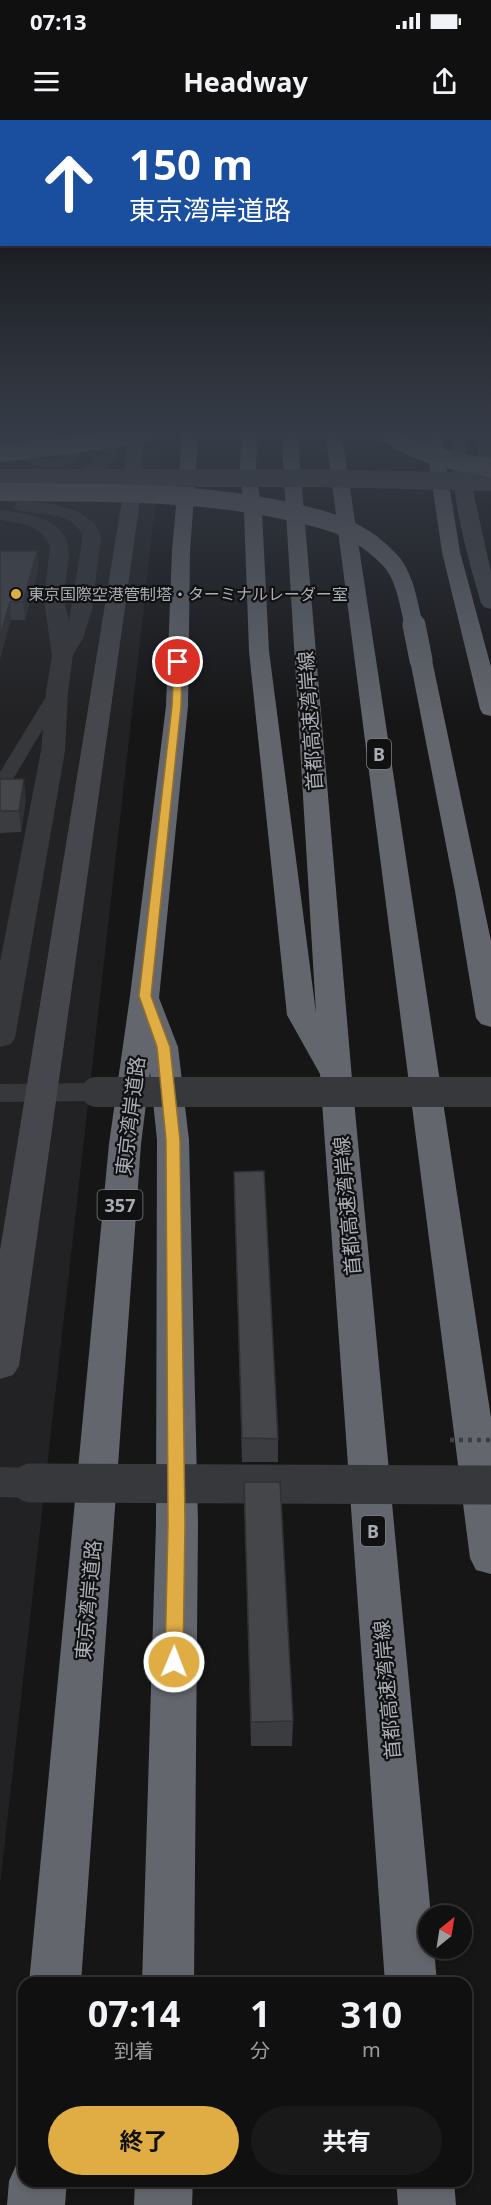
<!DOCTYPE html>
<html lang="ja">
<head>
<meta charset="utf-8">
<style>
  body { margin:0; font-family:"Noto Sans","Noto Sans JP",sans-serif; background:#19191a; color:#f1f3f6; height:100vh; display:flex; flex-direction:column; font-size:22px; white-space:nowrap }
  * { box-sizing:border-box; margin:0 }
  p { font-size:20px; color:#9c9d9f }
  .icon { flex:none; width:33px; height:33px; fill:none; stroke:currentColor; stroke-width:2; stroke-linecap:round; stroke-linejoin:round }
  .map { position:relative; flex:1; overflow:hidden }
  .sheet { position:absolute; left:18px; top:1857px; width:454px; height:210px; display:flex; flex-direction:column; background:#101011; border-radius:18px; box-shadow:0 3px 9px #0003,0 0 0 2px #303031 }
  .sheet>* { flex:none }
  .guide { position:absolute; left:0px; top:0px; width:492px; height:126px; box-shadow:0 3px 9px #0003,0 0 0 2px #303031; background:#1a4fa0; color:#fff; overflow:hidden }
  .needle { width:39px; rotate:30deg }
  .buttons { position:absolute; left:418px; top:1785px; display:grid; gap:12px }
  .buttons a { display:grid; place-items:center; width:54px; height:54px; border-radius:50%; background:#101011; box-shadow:0 3px 9px #0003,0 0 0 2px #303031; font-size:30px }
  .pin { position:absolute; display:grid; place-items:center; width:51px; height:51px; color:#fff; margin:-26px; border:3px solid #fff; border-radius:50%; box-shadow:0 2px 6px #0007 }
  .me { position:absolute; width:66px; margin:-33px; rotate:1deg; stroke-linejoin:round; filter:drop-shadow(0 0 4px #0008) }
  .turn { display:flex; align-items:center; gap:21px; height:126px; padding:0 30px; font-size:27px }
  .turn .icon { width:78px; height:78px; stroke-width:2.5 }
  .turn b { display:block; font-size:42px; line-height:51px }
  .eta { display:flex; justify-content:space-evenly; align-items:center; height:102px; text-align:center }
  .eta b { font-size:36px; font-weight:700; line-height:42px }
  .cta { display:flex; gap:12px; margin-top:auto; padding:12px 30px }
  .cta a { flex:1; height:69px; border-radius:36px; background:#e0ad45; color:#111; font-size:24px; font-weight:700; line-height:69px; text-align:center }
  .cta a+a { background:#19191a; color:#f1f3f6 }
  .status { display:flex; justify-content:space-between; align-items:center; height:42px; padding:0 30px; background:#101011; direction:ltr }
  .status svg { height:16px; fill:currentColor }
  header { display:flex; justify-content:space-between; align-items:center; height:78px; padding:0 30px; background:#101011; font-size:27px; font-weight:700 }
  .map>svg:first-child { display:block }
  .built { fill:#222224 }
  .lines { fill:none; stroke-linecap:round; stroke-linejoin:round }
  .lane { fill:#37383c; fill-rule:evenodd }
  .street { fill:#37383c; fill-rule:evenodd }
  .secondary { fill:#45474c; fill-rule:evenodd }
  .highway { fill:#63666c; fill-rule:evenodd }
  .path-bridge { stroke:#3d3f43; stroke-width:4.5; stroke-dasharray:4 5; stroke-linecap:butt }
  .street-bridge-far1 { stroke:#37383c; stroke-width:30 }
  .street-bridge { stroke:#37383c; stroke-width:39 }
  .secondary-bridge { stroke:#45474c; stroke-width:18 }
  .highway-bridge-far1 { stroke:#63666c; stroke-width:18 }
  .highway-bridge { stroke:#63666c; stroke-width:23 }
  .wall { fill:#3b3c40 }
  .shaded-wall { fill:#303134 }
  .building { fill:#45464a; stroke:#303134; stroke-width:1.5 }
  .route { fill:#e0ad45; stroke:#92702d; stroke-width:1.5 }
  .poi-dot { fill:#e0ad45; stroke:#111112; stroke-width:2 }
  .labels { text-anchor:middle; dominant-baseline:central; stroke-width:4.5; stroke-linejoin:round; paint-order:stroke }
  .far-poi-label { font-size:16px; fill:#a9adb6; stroke:#111112; text-anchor:start }
  .shield { fill:#111112; stroke:#7b7e85; stroke-width:1.5 }
  .shield-label { font-size:18px; font-weight:bold; fill:#a9adb6 }
  .street-label { font-size:20px; fill:#a9adb6; stroke:#111112 }
</style>
</head>
<body>
<div class="status"><b>07:13</b><svg viewBox="0 0 49 12"><path d="M0 12V9h3v3zM5 12V6h3v6zM10 12V3h3v9zM15 12V0h3v12zM26 1h20v11H26zM47 4h2v5h-2z"/></svg></div>
<header><svg class="icon" aria-label="menu" viewBox="0 0 24 24"><path d="M4 6h16M4 12h16M4 18h16"/></svg>Headway<svg class="icon" aria-label="share" viewBox="0 0 24 24"><path d="M12 15V3M7 8l5-5 5 5M5 13v7h14v-7"/></svg></header>
<div class="map">
<svg width="491" height="2085" viewBox="0 0 491 2085">
  <rect width="100%" height="100%" fill="#161617"/>
  <path class="built" d="M 0,309 L 164,309 L 0,1765 Z"/>
  <g class="lines">
    <path class="lane" d="M 30,309 L 41,309 L 34,336 L 49,340 L 68,336 L 77,309 L 88,309 L 77,341 C 60,348 36,353 22,337 Z
      M 57,567 L 65,572 L 9,666 L 6,670 L 0,671 L 0,652 L 49,572 Z"/>
    <path class="street" d="M 125,309 L 143,309 L 125,323 L 111,343 L 96,355 L 57,371 L 45,371 L 42,367 L 45,363 C 63,356 86,350 100,336 C 110,325 112,317 125,309 Z
      M 475,309 L 491,309 L 491,352 L 483,347 L 475,320 Z
      M 23,381 L 53,384 L 79,392 L 94,403 L 101,415 L 92,490 L 83,518 L 73,535 L 68,572 L 65,631 L 15,918 L 11,924 L 0,927 L 0,842 L 41,631 L 46,572 L 52,536 L 44,480 L 50,427 C 43,405 20,403 0,400 L 0,390 C 23,393 65,397 68,427 C 70,444 64,461 64,478 C 64,485 68,493 69,501 L 83,415 C 70,391 40,395 17,390 L 14,386 L 17,382 Z
      M 96,963 L 107,965 L 112,972 L 107,979 L 96,981 L 0,982 L 0,964 Z
      M 0,1347 L 31,1348 L 45,1352 L 51,1363 L 45,1374 L 31,1378 L 0,1377 Z"/>
    <path class="secondary" d="M 128,309 L 144,309 L 140,380 L 19,1246 L 13,1255 L 0,1259 L 0,1130 L 122,380 Z
      M 452,309 L 468,309 L 466,339 L 491,452 L 491,489 L 484,487 L 481,483 C 465,428 448,367 452,309 Z"/>
    <path class="highway" d="M 183,309 L 199,309 L 190,431 L 188,586 L 159,878 L 178,927 L 189,1020 L 198,1404 L 194,1863 L 142,1863 L 156,1404 L 157,1020 L 150,952 L 141,1024 L 81,1863 L 29,1863 L 109,1024 L 130,876 L 166,586 L 172,431 Z
      M 241,309 L 257,309 L 256,352 L 262,392 L 269,531 L 316,893 L 281,309 L 297,309 L 352,959 L 431,1796 L 429,1828 L 434,1828 L 437,1863 L 385,1863 L 320,954 L 287,895 L 249,531 L 244,392 L 240,352 Z
      M 325,309 L 341,309 L 491,1298 L 491,1454 L 476,1450 L 470,1438 Z
      M 424,309 L 440,309 L 460,432 L 491,547 L 491,596 L 483,594 L 480,589 L 442,432 Z
      M 421,534 L 428,536 L 432,540 L 491,821 L 491,907 L 481,904 L 476,898 L 455,771 L 410,540 L 414,536 Z
      M 24,2038 L 24,2061 L 67,2061 L 65,2085 L 7,2085 L 9,2061 L 18,2041 Z
      M 135,2061 L 193,2061 L 192,2085 L 134,2085 Z
      M 396,2061 L 454,2061 L 456,2085 L 398,2085 Z"/>
    <path class="path-bridge" d="M 450,1320 L 491,1320"/>
    <path class="street-bridge-far1" d="M 96,972 L 491,972"/>
    <path class="street-bridge" d="M 31,1363 L 491,1365"/>
    <path class="secondary-bridge" d="M 0,358 L 318,358 L 491,362"/>
    <path class="highway-bridge-far1" d="M 381,309 C 413,334 451,341 491,348
      M 0,333 L 108,320 L 161,309
      M 0,372 C 97,373 196,370 291,392 C 314,397 340,403 360,416 C 370,421 381,431 389,439 C 405,455 409,485 414,507"/>
    <path class="highway-bridge" d="M 414,505 L 421,540"/>
  </g>
  <path class="wall" d="M 0,431 L 37,431 L 38,449 L 25,500 L 11,500 Z
    M 0,659 L 26,679 L 21,712 L 0,713 Z
    M 234,1052 L 278,1319 L 278,1342 L 242,1342 Z
    M 244,1362 L 293,1601 L 292,1626 L 251,1626 Z"/>
  <path class="shaded-wall" d="M 37,431 L 38,449 L 25,500 L 23,482 Z
    M 10,482 L 11,500 L 0,540 L 0,516 Z
    M 24,659 L 26,679 L 21,712 L 19,691 Z"/>
  <path class="building" d="M 0,431 L 37,431 L 23,482 L 10,482 L 0,516 Z
    M 0,659 L 24,659 L 19,691 L 0,691 Z
    M 264,1051 L 278,1319 L 242,1318 L 234,1052 Z
    M 244,1362 L 280,1362 L 293,1601 L 251,1602 Z"/>
  <linearGradient id="sky" x2="0" y2="1"><stop stop-color="#0c0c0d"/><stop offset="0.52" stop-color="#363c47"/><stop offset="1" stop-color="#363c47" stop-opacity="0"/></linearGradient>
  <rect width="491" height="600" fill="url(#sky)"/>
  <path class="route" d="M 178,539 L 182,542 L 181,586 L 151,876 L 170,927 L 180,1020 L 185,1404 L 183,1542 L 181,1547 L 174,1549 L 167,1547 L 165,1542 L 168,1404 L 166,1020 L 157,927 L 139,876 L 172,586 L 174,542 Z"/>
  <circle class="poi-dot" cx="16" cy="474" r="6"/>
  <g class="labels">
    <g class="far-poi-label">
      <text x="28" y="474">東京国際空港管制塔・ターミナルレーダー室</text>
    </g>
    <g class="shield">
      <rect x="367" y="619" width="24" height="30" rx="4.5"/>
      <rect x="97.5" y="1070" width="45" height="30" rx="4.5"/>
      <rect x="361" y="1396" width="24" height="30" rx="4.5"/>
    </g>
    <g class="shield-label">
      <text x="379" y="634">B</text>
      <text x="120" y="1085">357</text>
      <text x="373" y="1411">B</text>
    </g>
    <g class="street-label">
      <text transform="translate(310 601) rotate(-94)">首都高速湾岸線</text>
      <text transform="translate(130 996) rotate(-83)">東京湾岸道路</text>
      <text transform="translate(347 1086) rotate(-95)">首都高速湾岸線</text>
      <text transform="translate(88 1480) rotate(-85)">東京湾岸道路</text>
      <text transform="translate(387 1570) rotate(-95)">首都高速湾岸線</text>
    </g>
  </g>
</svg>
<div class="buttons">
<a><svg class="needle" viewBox="-14 -14 28 28"><path d="M0-13l5 13h-10z" fill="#e53935"/><path d="M0 13l5-13h-10z" fill="#9c9d9f"/></svg></a>
</div>
<div class="pin" style="left:178px;top:542px;background:#d93025"><svg class="icon" aria-label="arrive" viewBox="0 0 24 24"><path d="M6 21V4h12l-3 4 3 4H6"/></svg></div>
<svg class="me" style="left:174px;top:1542px" viewBox="-20 -20 40 40"><circle r="17" fill="#e0ad45" stroke="#fff" stroke-width="3"/><path d="M0-11L8 9 0 5-8 9z" fill="#fff"/></svg>
<div class="guide">
<div class="turn"><svg class="icon" aria-label="ahead" viewBox="0 0 24 24"><path d="M12 20V5M6 11l6-6 6 6"/></svg><div><b>150 m</b>東京湾岸道路</div></div>
</div>
<section class="sheet">
<div class="eta">
<div><b>07:14</b><p>到着</p></div>
<div><b>1</b><p>分</p></div>
<div><b>310</b><p>m</p></div>
</div>
<div class="cta"><a>終了</a><a>共有</a></div>
</section>
</div>
</body>
</html>
